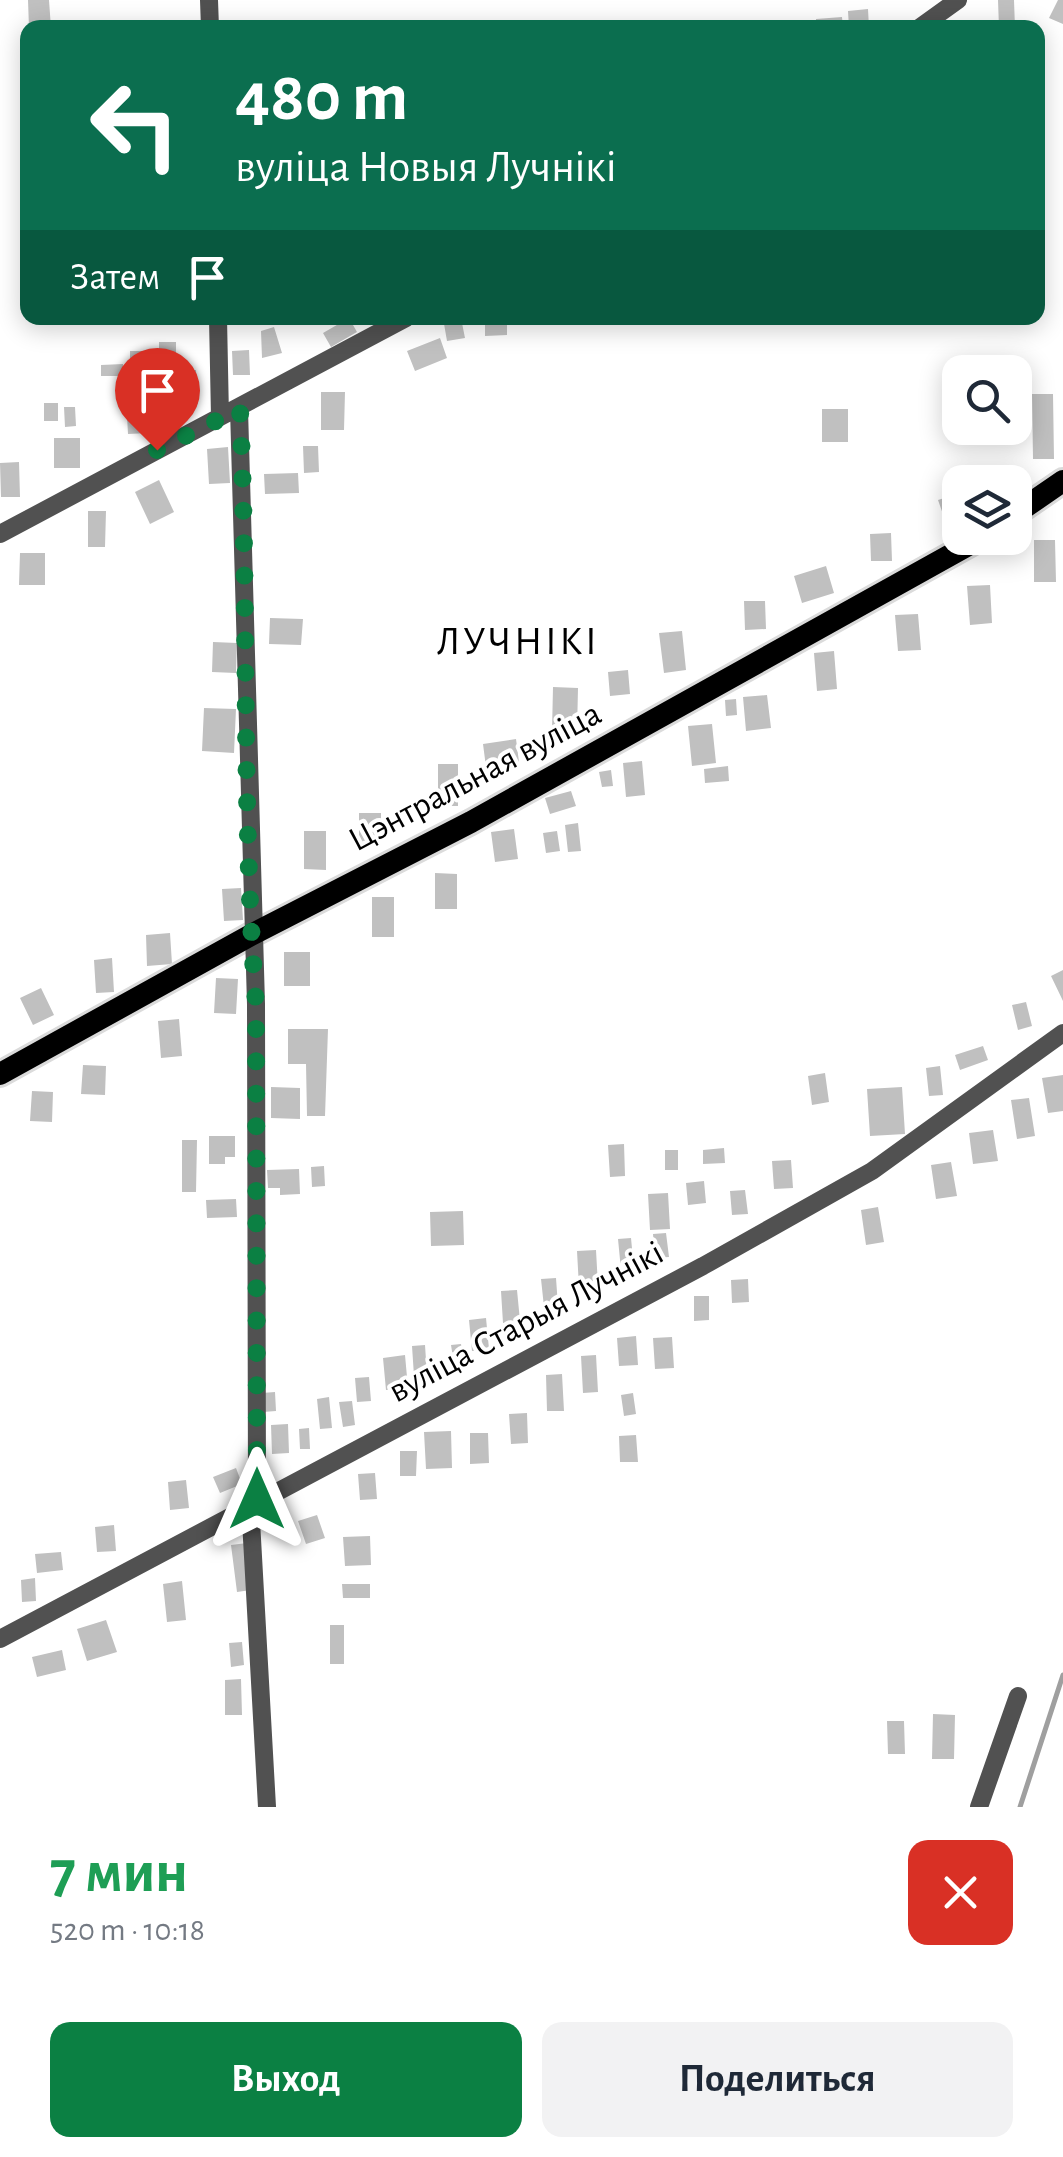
<!DOCTYPE html>
<html lang="ru">
<head>
<meta charset="utf-8">
<style>
  body { margin:0; font-family:"Alegreya Sans",sans-serif; background:#f2f2f3; color:#1f2937; height:100vh; display:flex; flex-direction:column; font-size:38px; white-space:nowrap }
  * { box-sizing:border-box; margin:0 }
  p { font-size:32px; color:#747a83 }
  .icon { flex:none; width:55px; height:55px; fill:none; stroke:currentColor; stroke-width:2; stroke-linecap:round; stroke-linejoin:round }
  .map { position:relative; height:1807px; overflow:hidden }
  .side { display:flex; flex-direction:column; background:#fff; flex:1 }
  .side>* { flex:none }
  .guide { position:absolute; left:20px; top:20px; width:1025px; height:305px; border-radius:20px; box-shadow:0 5px 25px #0003; background:#0b6e4f; color:#fff; overflow:hidden }
  .fabs { position:absolute; left:942px; top:355px; display:grid; gap:20px }
  .fabs a { display:grid; place-items:center; width:90px; height:90px; border-radius:20px; background:#fff; box-shadow:0 5px 25px #0003; font-size:50px }
  .pin { position:absolute; display:grid; place-items:center; width:85px; height:85px; color:#fff; margin:-102px -42px; border-radius:50% 50% 50% 0; rotate:-45deg; box-shadow:0 0 10px #0007 }
  .pin .icon { rotate:45deg }
  .me { position:absolute; width:110px; margin:-55px; rotate:0deg; stroke-linejoin:round; filter:drop-shadow(0 0 8px #0008) }
  .turn { display:flex; align-items:center; gap:35px; height:210px; padding:0 50px; font-size:45px }
  .turn .icon { width:130px; height:130px; stroke-width:2.5 }
  .turn b { display:block; font-size:70px; line-height:85px }
  .then { display:flex; align-items:center; height:95px; padding:0 50px; background:#0003; gap:20px; font-size:38px }
  .round { display:grid; place-items:center; flex:none; width:105px; height:105px; border-radius:20px; background:#f2f2f3 }
  .summary { display:flex; align-items:center; justify-content:space-between; height:170px; padding:0 50px }
  h1 { font-size:60px; font-weight:600; line-height:75px; color:#1e9e55 }
  .cta { display:flex; gap:20px; margin-top:auto; padding:20px 50px }
  .cta a { flex:1; height:115px; border-radius:20px; background:#0b8043; color:#fff; font-size:40px; font-weight:600; line-height:115px; text-align:center }
  .cta a+a { background:#f2f2f3; color:#1f2937 }
  .map>svg:first-child { display:block }
  .lines { fill:none; stroke-linecap:round; stroke-linejoin:round }
  .stream { stroke:#9f9f9f; stroke-width:5 }
  .building { fill:#c0c0c0 }
  .major-casing { stroke:#dbdbdb; stroke-width:28 }
  .minor { stroke:#515151; stroke-width:18 }
  .major { stroke:#000; stroke-width:22 }
  .route { stroke:#0b8043; stroke-width:18; stroke-dasharray:0 32.4 }
  .labels { text-anchor:middle; dominant-baseline:central; stroke-width:8; stroke-linejoin:round; paint-order:stroke }
  .street-label { font-size:35px; fill:#000; stroke:#fff }
  .quarter-label { font-size:40px; letter-spacing:2.5px; fill:#000; stroke:#fff }
</style>
</head>
<body>
<div class="map">
<svg width="1063" height="1807" viewBox="0 0 1063 1807">
  <rect width="100%" height="100%" fill="#fff"/>
  <g class="lines">
    <path class="stream" d="M 1020,1807 L 1063,1675"/>
  </g>
  <path class="building" d="M 28,0 L 49,0 L 51,28 L 29,28 Z
    M 998,0 L 1014,0 L 1015,28 L 999,28 Z
    M 1058,0 L 1063,0 L 1063,24 L 1049,18 Z
    M 868,9 L 869,28 L 849,28 L 848,11 Z
    M 842,17 L 843,28 L 816,28 L 816,19 Z
    M 349,318 L 357,332 L 331,347 L 323,333 Z
    M 443,318 L 461,318 L 465,338 L 447,341 Z
    M 485,318 L 507,318 L 507,335 L 485,336 Z
    M 274,327 L 282,353 L 262,358 L 261,331 Z
    M 440,338 L 447,358 L 415,371 L 407,351 Z
    M 159,342 L 176,342 L 176,364 L 159,364 Z
    M 249,350 L 250,375 L 233,375 L 232,351 Z
    M 130,351 L 144,351 L 145,379 L 130,379 Z
    M 123,364 L 123,376 L 101,376 L 101,365 Z
    M 196,370 L 198,404 L 177,406 L 175,371 Z
    M 321,392 L 345,392 L 344,430 L 321,430 Z
    M 1032,394 L 1053,394 L 1054,459 L 1033,459 Z
    M 147,397 L 149,433 L 128,434 L 126,398 Z
    M 44,403 L 58,403 L 58,421 L 44,421 Z
    M 64,407 L 75,407 L 76,426 L 65,427 Z
    M 822,409 L 848,409 L 848,442 L 822,442 Z
    M 54,438 L 80,438 L 80,468 L 54,468 Z
    M 303,446 L 318,446 L 319,472 L 304,473 Z
    M 228,447 L 230,483 L 209,484 L 207,449 Z
    M 19,462 L 20,497 L 1,497 L 0,463 Z
    M 298,473 L 299,493 L 265,494 L 264,474 Z
    M 159,480 L 174,512 L 150,524 L 135,492 Z
    M 960,493 L 960,515 L 945,520 L 938,500 Z
    M 88,511 L 106,511 L 105,547 L 88,547 Z
    M 891,533 L 892,561 L 871,561 L 870,534 Z
    M 1034,540 L 1055,540 L 1056,582 L 1034,582 Z
    M 20,553 L 45,553 L 45,585 L 19,585 Z
    M 826,566 L 834,593 L 802,603 L 794,576 Z
    M 990,585 L 992,623 L 970,625 L 967,586 Z
    M 744,601 L 765,601 L 766,629 L 745,630 Z
    M 918,614 L 921,650 L 898,651 L 895,615 Z
    M 270,618 L 303,619 L 301,645 L 269,644 Z
    M 682,631 L 686,670 L 664,673 L 659,633 Z
    M 213,642 L 237,643 L 236,673 L 212,672 Z
    M 834,651 L 837,689 L 817,691 L 814,653 Z
    M 628,670 L 630,694 L 610,696 L 608,672 Z
    M 553,687 L 578,688 L 577,732 L 552,731 Z
    M 767,695 L 771,728 L 746,731 L 743,697 Z
    M 736,699 L 737,715 L 726,716 L 725,700 Z
    M 204,708 L 236,709 L 234,753 L 202,751 Z
    M 712,724 L 716,763 L 692,766 L 688,726 Z
    M 516,739 L 519,762 L 486,767 L 483,744 Z
    M 642,761 L 645,795 L 626,797 L 623,763 Z
    M 438,764 L 458,764 L 458,806 L 438,806 Z
    M 728,766 L 729,781 L 705,783 L 704,769 Z
    M 611,770 L 613,786 L 602,787 L 599,772 Z
    M 571,791 L 576,806 L 550,814 L 545,798 Z
    M 359,813 L 381,813 L 381,844 L 359,844 Z
    M 578,823 L 581,851 L 568,852 L 565,825 Z
    M 514,829 L 518,859 L 495,862 L 491,832 Z
    M 304,831 L 326,831 L 326,870 L 304,869 Z
    M 557,831 L 560,851 L 546,853 L 543,833 Z
    M 435,873 L 457,874 L 457,909 L 435,909 Z
    M 241,888 L 243,920 L 224,921 L 222,889 Z
    M 372,897 L 394,897 L 394,937 L 372,937 Z
    M 170,933 L 172,964 L 147,966 L 146,935 Z
    M 284,952 L 310,952 L 310,986 L 284,986 Z
    M 112,958 L 114,992 L 96,993 L 94,960 Z
    M 1063,970 L 1063,1001 L 1051,976 Z
    M 216,978 L 238,979 L 236,1014 L 214,1013 Z
    M 41,988 L 54,1015 L 33,1025 L 20,998 Z
    M 1026,1002 L 1032,1026 L 1018,1030 L 1012,1005 Z
    M 179,1019 L 182,1056 L 161,1058 L 158,1021 Z
    M 288,1029 L 328,1029 L 325,1116 L 307,1116 L 306,1064 L 288,1064 Z
    M 983,1046 L 988,1060 L 960,1070 L 955,1055 Z
    M 83,1065 L 106,1066 L 105,1095 L 81,1094 Z
    M 940,1066 L 943,1095 L 929,1096 L 926,1068 Z
    M 825,1073 L 829,1102 L 812,1105 L 808,1076 Z
    M 1063,1075 L 1063,1111 L 1048,1113 L 1042,1078 Z
    M 271,1087 L 300,1088 L 300,1119 L 271,1118 Z
    M 902,1087 L 905,1134 L 870,1136 L 867,1089 Z
    M 32,1091 L 53,1092 L 52,1122 L 30,1121 Z
    M 1029,1098 L 1035,1136 L 1017,1139 L 1011,1100 Z
    M 993,1130 L 998,1161 L 973,1164 L 969,1133 Z
    M 209,1136 L 235,1136 L 235,1157 L 225,1157 L 225,1164 L 209,1164 Z
    M 182,1140 L 197,1140 L 196,1192 L 182,1192 Z
    M 624,1144 L 625,1176 L 610,1177 L 608,1145 Z
    M 724,1148 L 725,1163 L 703,1164 L 703,1150 Z
    M 665,1150 L 678,1150 L 678,1170 L 665,1170 Z
    M 791,1160 L 793,1188 L 774,1189 L 772,1161 Z
    M 951,1162 L 957,1196 L 936,1199 L 931,1165 Z
    M 324,1166 L 325,1186 L 312,1187 L 311,1167 Z
    M 299,1169 L 300,1194 L 280,1195 L 280,1188 L 268,1188 L 267,1170 Z
    M 704,1181 L 706,1203 L 688,1205 L 686,1183 Z
    M 745,1190 L 748,1214 L 732,1215 L 730,1191 Z
    M 668,1193 L 670,1229 L 650,1230 L 648,1194 Z
    M 236,1199 L 237,1217 L 207,1218 L 206,1200 Z
    M 878,1207 L 884,1242 L 866,1245 L 861,1210 Z
    M 463,1211 L 464,1245 L 431,1246 L 430,1212 Z
    M 666,1233 L 669,1257 L 655,1258 L 653,1234 Z
    M 631,1238 L 634,1270 L 621,1270 L 618,1239 Z
    M 596,1250 L 598,1286 L 579,1287 L 577,1251 Z
    M 556,1278 L 558,1306 L 544,1307 L 541,1279 Z
    M 748,1279 L 749,1302 L 732,1303 L 731,1280 Z
    M 517,1290 L 520,1321 L 503,1323 L 501,1291 Z
    M 694,1296 L 709,1296 L 709,1320 L 694,1321 Z
    M 486,1318 L 489,1349 L 472,1351 L 469,1320 Z
    M 636,1336 L 638,1365 L 619,1366 L 617,1338 Z
    M 672,1337 L 674,1368 L 655,1369 L 653,1338 Z
    M 461,1344 L 464,1362 L 454,1364 L 451,1345 Z
    M 425,1345 L 427,1375 L 414,1376 L 412,1346 Z
    M 405,1355 L 408,1388 L 386,1390 L 383,1358 Z
    M 596,1355 L 598,1392 L 583,1393 L 581,1356 Z
    M 562,1374 L 564,1411 L 547,1411 L 546,1375 Z
    M 369,1377 L 371,1401 L 357,1402 L 355,1378 Z
    M 275,1392 L 276,1411 L 263,1412 L 262,1393 Z
    M 633,1393 L 636,1414 L 624,1416 L 621,1395 Z
    M 329,1397 L 332,1428 L 320,1429 L 317,1399 Z
    M 352,1401 L 355,1425 L 343,1427 L 339,1402 Z
    M 527,1413 L 528,1443 L 511,1444 L 509,1414 Z
    M 288,1424 L 289,1453 L 272,1454 L 271,1425 Z
    M 309,1428 L 310,1449 L 300,1449 L 299,1429 Z
    M 451,1431 L 452,1468 L 426,1469 L 424,1432 Z
    M 470,1433 L 488,1433 L 489,1463 L 470,1464 Z
    M 636,1435 L 638,1462 L 620,1462 L 619,1436 Z
    M 400,1451 L 417,1451 L 416,1476 L 400,1476 Z
    M 236,1468 L 242,1484 L 220,1493 L 213,1477 Z
    M 375,1473 L 377,1499 L 360,1500 L 358,1474 Z
    M 186,1480 L 189,1508 L 170,1510 L 168,1482 Z
    M 317,1515 L 325,1538 L 306,1544 L 298,1521 Z
    M 114,1525 L 116,1551 L 97,1552 L 95,1527 Z
    M 370,1536 L 371,1565 L 345,1566 L 343,1537 Z
    M 247,1543 L 251,1590 L 237,1592 L 231,1545 Z
    M 61,1552 L 63,1570 L 37,1573 L 35,1554 Z
    M 35,1578 L 36,1601 L 22,1602 L 21,1580 Z
    M 182,1581 L 186,1620 L 167,1622 L 163,1584 Z
    M 342,1584 L 370,1584 L 370,1598 L 343,1598 Z
    M 106,1620 L 117,1652 L 87,1661 L 77,1629 Z
    M 330,1625 L 344,1625 L 344,1664 L 330,1664 Z
    M 242,1642 L 244,1665 L 231,1667 L 229,1643 Z
    M 62,1650 L 66,1670 L 37,1677 L 32,1657 Z
    M 241,1679 L 242,1715 L 225,1715 L 225,1680 Z
    M 933,1714 L 955,1715 L 954,1759 L 932,1759 Z
    M 887,1721 L 904,1721 L 905,1754 L 888,1754 Z"/>
  <g class="lines">
    <defs>
      <path id="major" d="M 1015,514 L 1063,481
        M 0,1074 L 251,935 L 471,822 L 981,538"/>
    </defs>
    <use href="#major" class="major-casing"/>
    <path class="minor" d="M 209,0 L 210,28
      M 919,28 L 958,0
      M 218,318 L 220,417
      M 239,409 L 256,1004 L 257,1499
      M 0,534 L 406,318
      M 250,1503 L 267,1807
      M 0,1639 L 703,1266 L 872,1171 L 1063,1033
      M 979,1807 L 1018,1696"/>
    <use href="#major" class="major"/>
  </g>
  <g class="lines">
    <path class="route" d="M 157,450 L 240,409 C 249,607 241,807 256,1004 L 257,1499"/>
  </g>
  <g class="labels">
    <g class="street-label">
      <text transform="translate(475 777) rotate(-28)">Цэнтральная вуліца</text>
      <text transform="translate(526 1322) rotate(-28)">вуліца Старыя Лучнікі</text>
    </g>
    <g class="quarter-label">
      <text x="518" y="642">ЛУЧНІКІ</text>
    </g>
  </g>
</svg>
<div class="fabs">
<a><svg class="icon" aria-label="search" viewBox="0 0 24 24"><circle cx="10" cy="10" r="6"/><path d="M15 15l6 6"/></svg></a>
<a><svg class="icon" aria-label="layers" viewBox="0 0 24 24"><path d="M12 4l9 5-9 5-9-5zM3 14l9 5 9-5"/></svg></a>
</div>
<div class="pin" style="left:157px;top:450px;background:#d93025"><svg class="icon" aria-label="arrive" viewBox="0 0 24 24"><path d="M6 21V4h12l-3 4 3 4H6"/></svg></div>
<svg class="me" style="left:257px;top:1499px" viewBox="-20 -20 40 40"><path d="M0-17L14 15 0 8-14 15z" fill="#0b8043" stroke="#fff" stroke-width="4"/></svg>
<div class="guide">
<div class="turn"><svg class="icon" aria-label="left" viewBox="0 0 24 24"><path d="M17 20v-9H6M10 6l-5 5 5 5"/></svg><div><b>480 m</b>вуліца Новыя Лучнікі</div></div>
<div class="then">Затем<svg class="icon" aria-label="arrive" viewBox="0 0 24 24"><path d="M6 21V4h12l-3 4 3 4H6"/></svg></div>
</div>
</div>
<section class="side">
<div class="summary"><div><h1>7 мин</h1><p>520 m · 10:18</p></div><a class="round" style="background:#d93025;color:#fff"><svg class="icon" aria-label="close" viewBox="0 0 24 24"><path d="M6 6l12 12M18 6L6 18"/></svg></a></div>
<div class="cta"><a>Выход</a><a>Поделиться</a></div>
</section>
</body>
</html>
